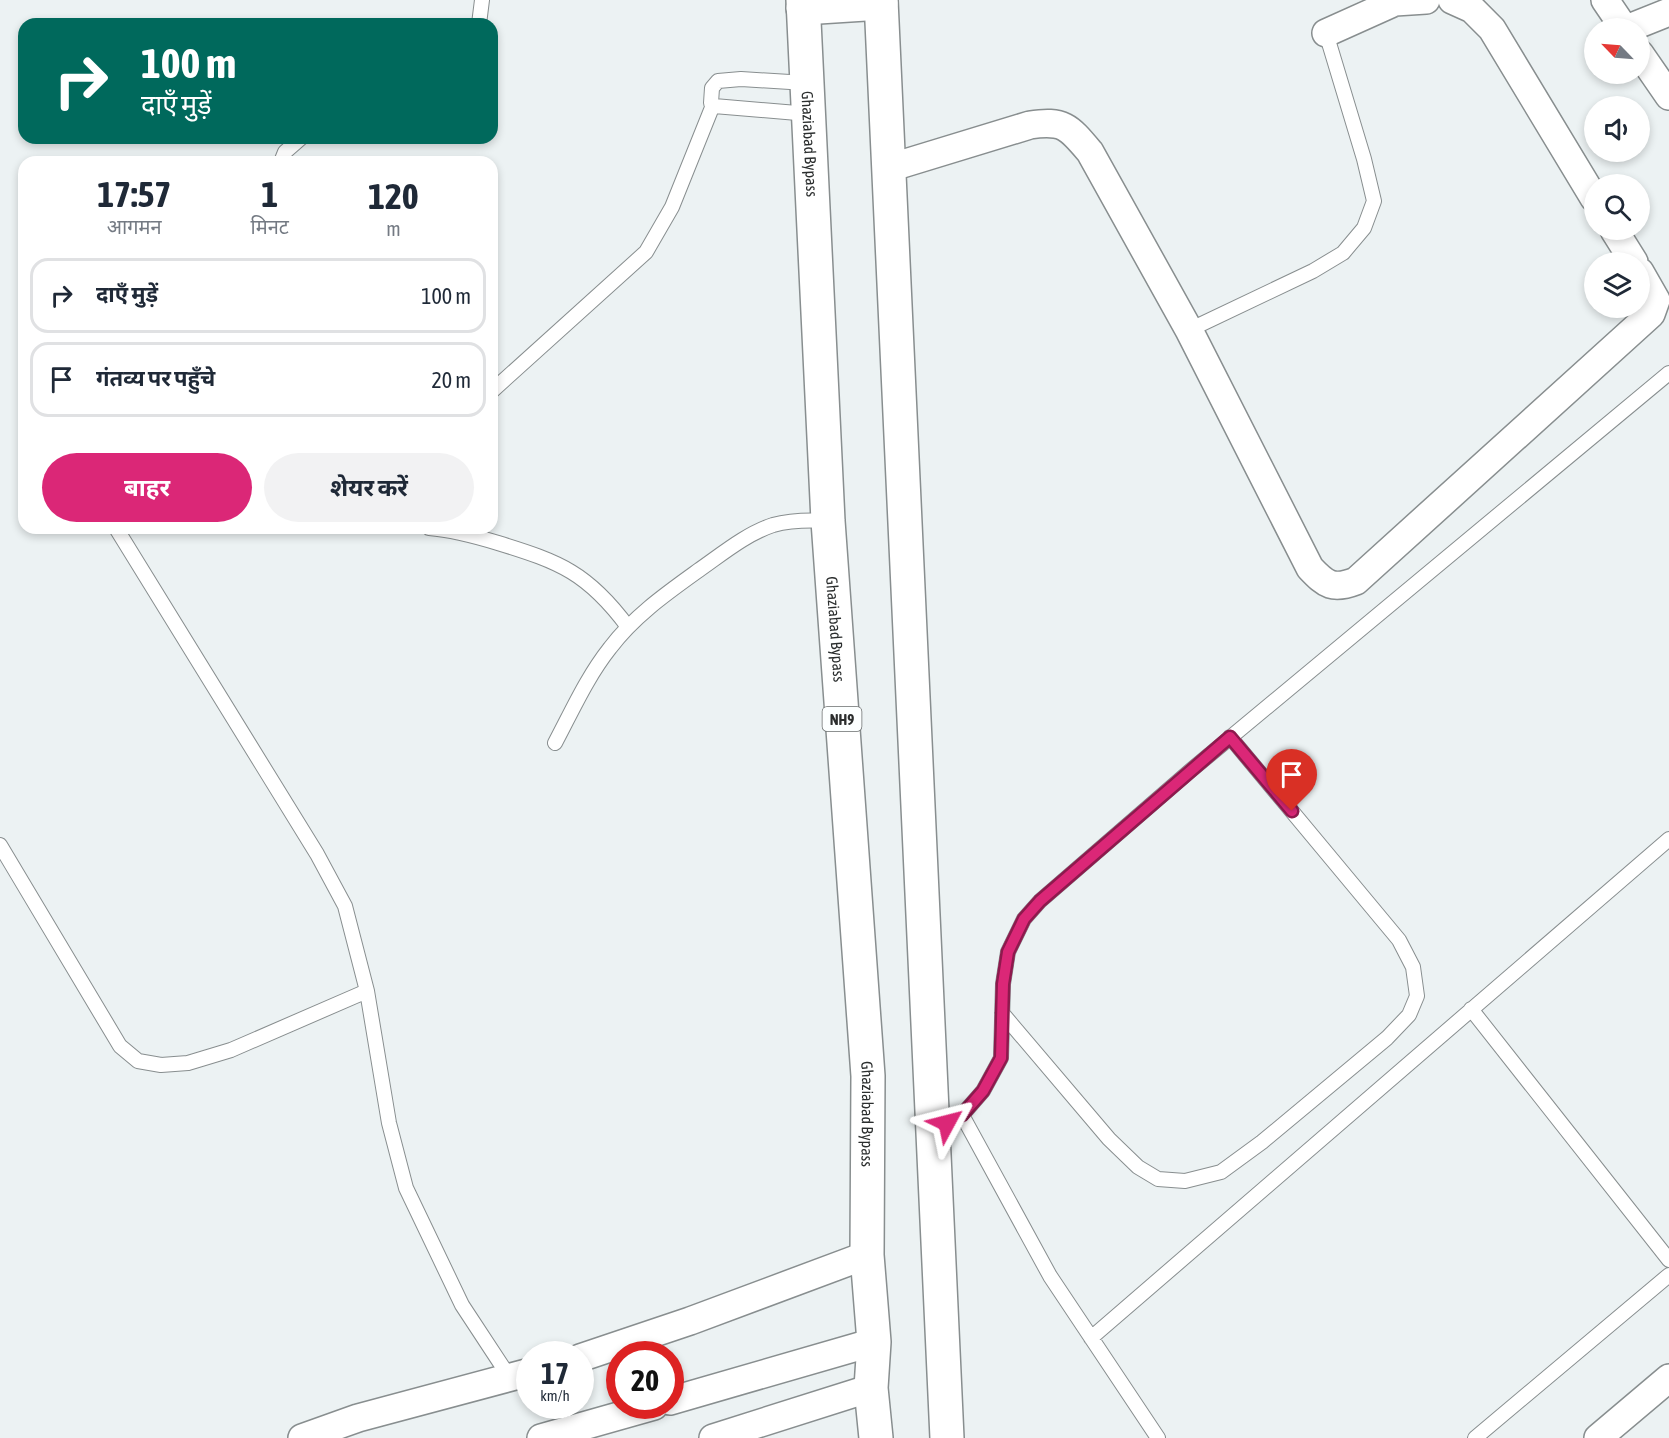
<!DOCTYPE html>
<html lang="hi">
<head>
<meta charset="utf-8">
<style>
  body { margin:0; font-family:"Asap Condensed","Noto Sans Devanagari",sans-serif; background:#f2f2f3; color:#1f2937; height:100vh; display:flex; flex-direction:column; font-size:22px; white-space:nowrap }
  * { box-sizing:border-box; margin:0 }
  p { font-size:20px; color:#747a83 }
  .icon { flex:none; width:33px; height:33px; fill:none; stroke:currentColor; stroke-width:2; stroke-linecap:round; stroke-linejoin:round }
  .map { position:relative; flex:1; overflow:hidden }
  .side { position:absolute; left:18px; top:156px; width:480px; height:378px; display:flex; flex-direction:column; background:#fff; border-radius:18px; box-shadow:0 3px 9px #0003 }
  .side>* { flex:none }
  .hud { position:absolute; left:18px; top:18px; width:480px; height:126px; border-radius:18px; box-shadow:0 3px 9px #0003; background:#00695c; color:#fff; overflow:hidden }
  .needle { width:39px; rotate:295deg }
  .tools { position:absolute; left:1584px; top:18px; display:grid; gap:12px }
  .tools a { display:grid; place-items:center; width:66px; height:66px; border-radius:50%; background:#fff; box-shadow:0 3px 9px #0003; font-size:30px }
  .speed { position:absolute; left:516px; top:1341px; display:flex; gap:12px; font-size:30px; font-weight:700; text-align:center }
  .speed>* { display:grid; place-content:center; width:78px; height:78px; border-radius:50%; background:#fff; box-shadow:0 3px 9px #0003; line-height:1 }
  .speed small { font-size:15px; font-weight:400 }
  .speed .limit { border:9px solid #d22; background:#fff; color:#111 }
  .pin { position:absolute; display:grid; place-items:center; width:51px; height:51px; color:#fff; margin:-62px -26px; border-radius:50% 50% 50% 0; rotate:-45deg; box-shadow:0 0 6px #0007 }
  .pin .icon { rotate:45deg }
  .me { position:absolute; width:66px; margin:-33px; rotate:52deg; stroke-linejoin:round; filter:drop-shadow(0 0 4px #0008) }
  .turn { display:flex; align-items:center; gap:21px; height:126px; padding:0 24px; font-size:27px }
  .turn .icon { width:78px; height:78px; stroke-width:2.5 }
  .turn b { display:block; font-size:42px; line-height:51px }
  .eta { display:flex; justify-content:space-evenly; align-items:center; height:102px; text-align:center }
  .eta b { font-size:36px; font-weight:700; line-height:42px }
  .button { display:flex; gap:12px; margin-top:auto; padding:12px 24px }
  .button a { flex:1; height:69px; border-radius:36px; background:#db2777; color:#fff; font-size:24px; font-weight:700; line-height:69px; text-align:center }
  .button a+a { background:#f2f2f3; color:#1f2937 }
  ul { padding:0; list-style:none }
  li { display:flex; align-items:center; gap:18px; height:75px; margin:0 12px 9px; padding:0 12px; border:3px solid #e0e1e3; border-radius:18px }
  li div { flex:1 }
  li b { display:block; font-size:22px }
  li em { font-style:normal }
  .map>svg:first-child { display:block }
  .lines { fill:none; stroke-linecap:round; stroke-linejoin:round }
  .lane-casing { stroke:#888e8f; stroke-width:16 }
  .street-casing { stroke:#888e8f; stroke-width:30 }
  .highway-casing { stroke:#888e8f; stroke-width:36 }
  .lane { stroke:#fff; stroke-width:14 }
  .street { stroke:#fff; stroke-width:27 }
  .highway { stroke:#fff; stroke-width:33 }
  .route-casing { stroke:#8e194d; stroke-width:15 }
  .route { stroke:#db2777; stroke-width:10 }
  .labels { text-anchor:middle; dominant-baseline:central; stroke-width:4.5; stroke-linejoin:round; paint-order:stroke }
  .shield { fill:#fcffff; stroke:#6a6d6d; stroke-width:1.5 }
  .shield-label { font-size:15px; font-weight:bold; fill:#2b2e2e }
  .street-label { font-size:16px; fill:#2b2e2e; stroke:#fcffff }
</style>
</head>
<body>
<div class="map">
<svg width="1669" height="1438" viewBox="0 0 1669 1438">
  <rect width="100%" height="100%" fill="#ecf2f3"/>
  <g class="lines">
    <defs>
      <path id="lane" d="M 479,24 L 482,0
        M 806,83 L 741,79 L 718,81 L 712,88 L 711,103 L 714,106 L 809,114
        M 281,162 L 285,152 L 301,138
        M 1189,330 L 1313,271 L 1343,253 L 1364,228 L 1374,201 L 1364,159 L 1326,33
        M 492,391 L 646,252 L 672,207 L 713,105
        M 116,528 L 317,854 L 345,906 L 367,991 L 389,1123 L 406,1188 L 462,1305 L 510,1378
        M 429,528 C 453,530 475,536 498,543 C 560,562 588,573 628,627
        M 555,743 C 572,711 587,677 610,648 C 634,616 667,593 699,570 C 722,554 746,534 773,525 C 791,520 810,520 828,521
        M 0,845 L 120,1046 L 138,1061 L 161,1065 L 188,1063 L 231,1050 L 367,991
        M 1471,1009 L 1669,1260
        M 1002,1013 L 1109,1139 L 1138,1167 L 1158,1179 L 1185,1181 L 1221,1172 L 1262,1142 L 1387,1038 L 1409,1015 L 1417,996 L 1413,967 L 1399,940 L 1230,737
        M 962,1115 L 1050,1276 L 1158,1438
        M 935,1130 L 962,1115 L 983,1091 L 1001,1058 L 1003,984 L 1008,952 L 1024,919 L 1040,901 L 1190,771 L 1669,373
        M 1091,1338 L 1669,839
        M 1475,1438 L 1669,1275"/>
      <path id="street" d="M 1452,0 L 1472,9 L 1492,29 L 1594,198
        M 1605,0 L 1624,28
        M 1629,28 L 1669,12
        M 1326,33 L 1395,2 L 1426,0
        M 1640,54 L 1669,96
        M 889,168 L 1030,125 C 1064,120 1069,127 1090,152 L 1189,330 L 1310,568 C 1326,585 1333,590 1356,581 L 1651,314 L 1656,300 L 1640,272
        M 1614,230 L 1634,262
        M 580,1358 L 690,1321 L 867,1255
        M 670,1401 L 874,1342
        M 302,1438 L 358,1418 L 530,1372
        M 541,1438 L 654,1406
        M 713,1438 L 871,1388
        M 1598,1438 L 1669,1378"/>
      <g id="highway">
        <path id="s1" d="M 803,0 L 828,521 L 868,1076 L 867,1255 L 874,1342 L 871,1388 L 876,1438"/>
        <path d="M 881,0 L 947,1438"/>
        <path d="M 803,8 L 881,3"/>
      </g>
    </defs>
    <use href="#lane" class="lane-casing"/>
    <use href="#street" class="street-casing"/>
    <use href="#highway" class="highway-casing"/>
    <use href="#lane" class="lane"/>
    <use href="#street" class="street"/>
    <use href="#highway" class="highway"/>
  </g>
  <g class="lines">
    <defs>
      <path id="route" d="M 947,1123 L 962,1115 L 983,1091 L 1001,1058 L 1003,984 L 1008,952 L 1024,919 L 1040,901 L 1230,737 L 1292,811"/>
    </defs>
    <use href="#route" class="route-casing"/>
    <use href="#route" class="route"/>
  </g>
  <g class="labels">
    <rect class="shield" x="822.5" y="707" width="39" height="24" rx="4.5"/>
    <g class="shield-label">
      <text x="842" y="719">NH9</text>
    </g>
    <g class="street-label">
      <text stroke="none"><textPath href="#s1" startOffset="144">Ghaziabad Bypass</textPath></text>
      <text stroke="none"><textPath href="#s1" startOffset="630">Ghaziabad Bypass</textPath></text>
      <text stroke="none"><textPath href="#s1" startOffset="1116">Ghaziabad Bypass</textPath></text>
    </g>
  </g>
</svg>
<div class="tools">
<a><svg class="needle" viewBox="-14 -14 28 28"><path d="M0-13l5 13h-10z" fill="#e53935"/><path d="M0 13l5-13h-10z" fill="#747a83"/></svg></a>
<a><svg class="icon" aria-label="sound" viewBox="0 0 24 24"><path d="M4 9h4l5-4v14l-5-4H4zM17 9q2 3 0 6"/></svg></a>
<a><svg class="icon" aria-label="search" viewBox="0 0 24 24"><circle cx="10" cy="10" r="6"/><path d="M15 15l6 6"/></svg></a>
<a><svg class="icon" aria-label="layers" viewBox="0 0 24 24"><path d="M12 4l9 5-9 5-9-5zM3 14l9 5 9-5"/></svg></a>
</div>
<div class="speed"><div>17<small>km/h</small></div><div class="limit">20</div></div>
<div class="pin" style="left:1292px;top:811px;background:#d93025"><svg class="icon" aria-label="arrive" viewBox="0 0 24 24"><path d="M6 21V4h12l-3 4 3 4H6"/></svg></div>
<svg class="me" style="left:947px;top:1123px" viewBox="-20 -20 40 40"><path d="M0-17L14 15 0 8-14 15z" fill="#db2777" stroke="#fff" stroke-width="4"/></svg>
<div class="hud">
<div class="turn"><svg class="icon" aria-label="right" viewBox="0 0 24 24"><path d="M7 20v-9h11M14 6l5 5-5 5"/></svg><div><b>100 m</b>दाएँ मुड़ें</div></div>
</div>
<section class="side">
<div class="eta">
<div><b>17:57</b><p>आगमन</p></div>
<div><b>1</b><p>मिनट</p></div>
<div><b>120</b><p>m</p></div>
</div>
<ul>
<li><svg class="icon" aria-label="right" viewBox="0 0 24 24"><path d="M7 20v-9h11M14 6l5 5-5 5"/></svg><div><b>दाएँ मुड़ें</b></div><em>100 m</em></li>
<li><svg class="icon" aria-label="arrive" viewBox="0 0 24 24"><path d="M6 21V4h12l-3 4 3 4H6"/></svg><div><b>गंतव्य पर पहुँचे</b></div><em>20 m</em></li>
</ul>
<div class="button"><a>बाहर</a><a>शेयर करें</a></div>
</section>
</div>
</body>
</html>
